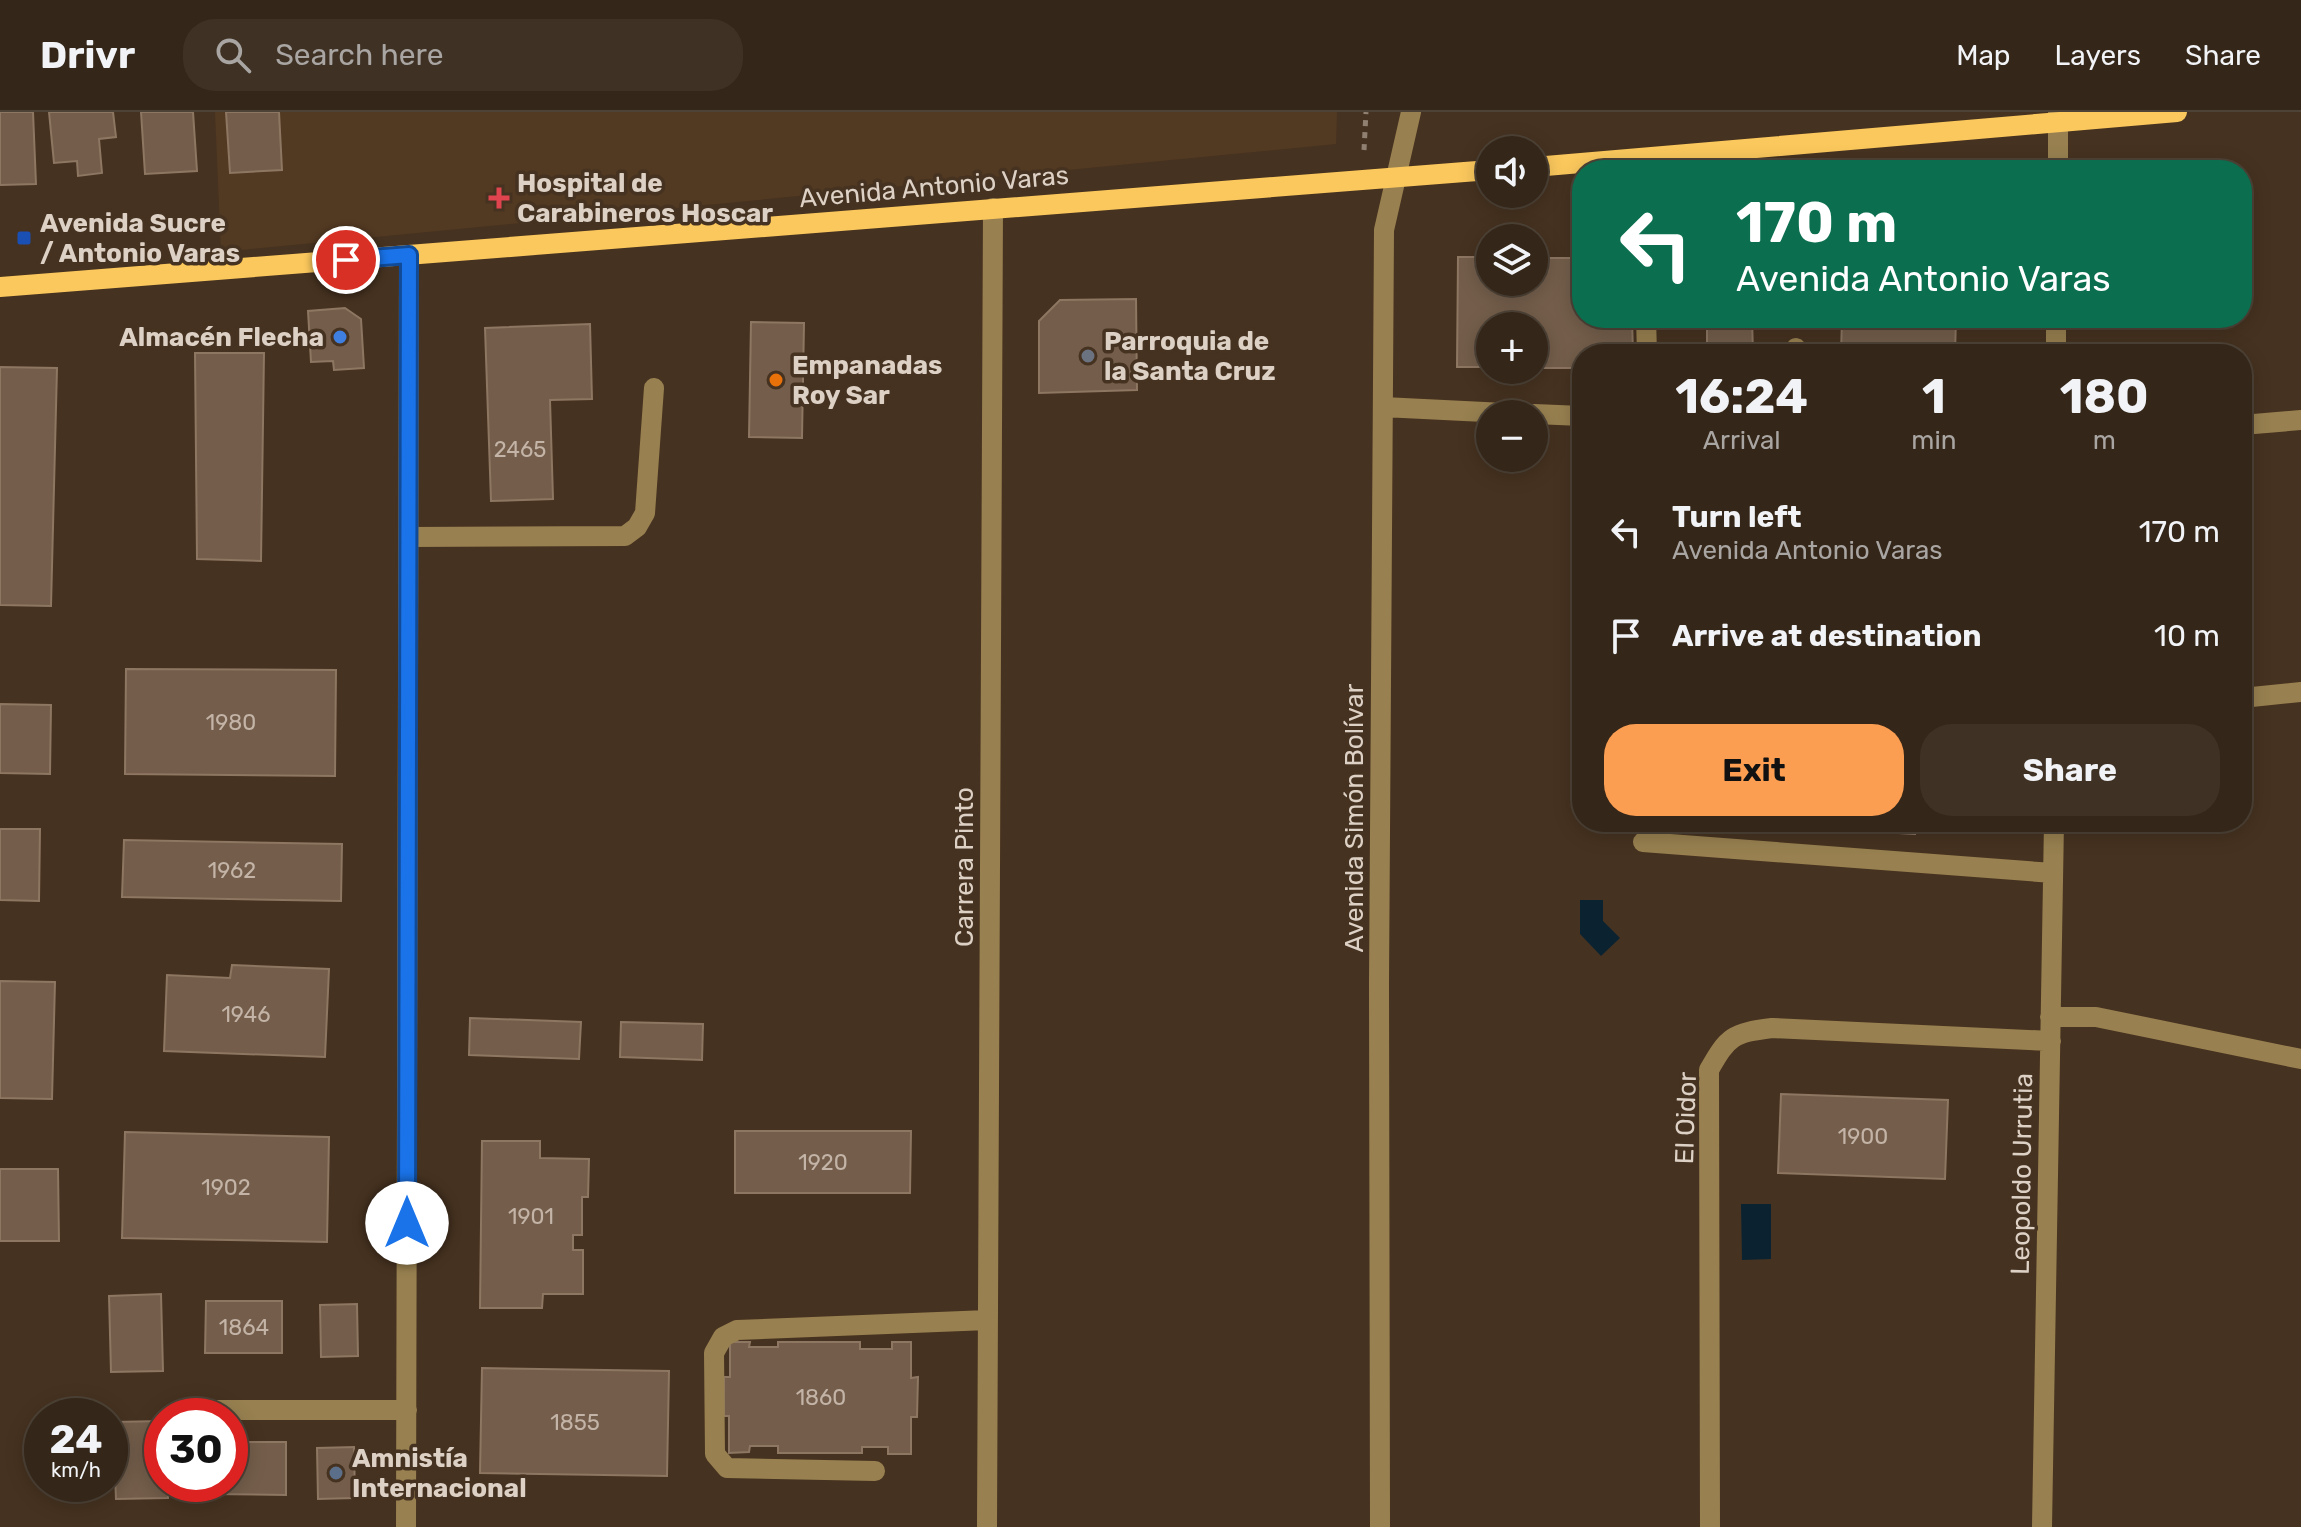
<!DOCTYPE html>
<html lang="en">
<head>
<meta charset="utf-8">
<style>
  body { margin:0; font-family:Rubik,sans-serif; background:#3f3225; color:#f1f3f6; height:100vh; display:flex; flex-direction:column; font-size:30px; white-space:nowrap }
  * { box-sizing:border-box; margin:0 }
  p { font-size:26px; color:#a9a5a2 }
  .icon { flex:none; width:44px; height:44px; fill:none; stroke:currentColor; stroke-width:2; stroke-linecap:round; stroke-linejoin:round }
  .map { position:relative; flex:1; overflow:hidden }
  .drawer { position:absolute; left:1572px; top:232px; width:680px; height:488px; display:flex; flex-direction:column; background:#342618; border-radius:32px; box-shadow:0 4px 20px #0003,0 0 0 2px #4e4337 }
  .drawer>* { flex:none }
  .guide { position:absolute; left:1572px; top:48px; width:680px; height:168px; border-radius:32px; box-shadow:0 4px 20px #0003,0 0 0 2px #4e4337; background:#0b6e4f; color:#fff; overflow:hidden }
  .fabs { position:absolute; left:1476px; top:24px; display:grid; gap:16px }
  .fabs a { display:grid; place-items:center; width:72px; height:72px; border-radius:50%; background:#342618; box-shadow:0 4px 20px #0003,0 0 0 2px #4e4337; font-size:40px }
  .speed { position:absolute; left:24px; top:1286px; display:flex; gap:16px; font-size:40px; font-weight:700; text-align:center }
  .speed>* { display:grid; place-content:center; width:104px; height:104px; border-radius:50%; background:#342618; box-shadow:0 4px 20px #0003,0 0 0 2px #4e4337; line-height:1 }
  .speed small { font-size:20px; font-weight:400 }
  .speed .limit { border:12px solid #d22; background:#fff; color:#111 }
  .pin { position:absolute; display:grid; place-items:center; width:68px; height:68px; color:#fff; margin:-34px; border:4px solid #fff; border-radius:50%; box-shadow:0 2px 8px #0007 }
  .me { position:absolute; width:88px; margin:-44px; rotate:0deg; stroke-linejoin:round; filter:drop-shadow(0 0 6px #0008) }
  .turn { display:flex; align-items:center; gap:28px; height:168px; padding:0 32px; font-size:36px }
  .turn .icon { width:104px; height:104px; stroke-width:2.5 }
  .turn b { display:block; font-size:56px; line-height:68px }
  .eta { display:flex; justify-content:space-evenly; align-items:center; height:136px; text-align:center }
  .eta b { font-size:48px; font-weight:700; line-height:56px }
  .button { display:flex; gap:16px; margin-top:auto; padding:16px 32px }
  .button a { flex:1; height:92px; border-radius:32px; background:#fc9e52; color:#111; font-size:32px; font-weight:700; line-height:92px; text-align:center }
  .button a+a { background:#3f3225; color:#f1f3f6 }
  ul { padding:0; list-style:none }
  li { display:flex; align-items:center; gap:24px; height:104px; padding:0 32px }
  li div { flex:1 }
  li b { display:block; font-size:30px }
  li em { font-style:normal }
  header { display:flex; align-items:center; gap:48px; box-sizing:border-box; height:112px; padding:0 40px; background:#342618; border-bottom:2px solid #4e4337 }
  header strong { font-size:38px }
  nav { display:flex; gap:44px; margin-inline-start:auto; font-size:28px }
  .search { width:560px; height:72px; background:#3f3225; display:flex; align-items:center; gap:20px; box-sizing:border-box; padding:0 28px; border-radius:32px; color:#a9a5a2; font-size:30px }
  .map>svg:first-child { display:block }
  .built { fill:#523922 }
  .water { fill:#0b2331 }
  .building { fill:#745e4b; stroke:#8d7662; stroke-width:2 }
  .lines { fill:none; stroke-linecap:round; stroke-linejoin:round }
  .path { stroke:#908072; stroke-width:5; stroke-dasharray:6 6; stroke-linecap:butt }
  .minor { stroke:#988050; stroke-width:20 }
  .major { stroke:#fbc85d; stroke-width:20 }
  .route-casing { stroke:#114b97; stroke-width:20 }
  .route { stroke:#1a73e8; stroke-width:14 }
  .health-dot { fill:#e0444e; stroke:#463220; stroke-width:3 }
  .transit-dot { fill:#1a4fb4; stroke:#463220; stroke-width:3 }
  .shop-dot { fill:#3f7fe0; stroke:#463220; stroke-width:3 }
  .worship-dot { fill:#6b7280; stroke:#463220; stroke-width:3 }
  .food-dot { fill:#e8710a; stroke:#463220; stroke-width:3 }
  .service-dot { fill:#5c6f8a; stroke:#463220; stroke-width:3 }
  .labels { text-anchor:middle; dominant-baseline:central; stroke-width:7; stroke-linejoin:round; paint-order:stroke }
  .number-label { font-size:22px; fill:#c3b4a7 }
  .poi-label { font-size:26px; font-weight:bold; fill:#ddd1c6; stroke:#463220; text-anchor:start }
  .street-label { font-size:26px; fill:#ddd1c6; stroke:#463220 }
</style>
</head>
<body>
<header>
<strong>Drivr</strong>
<div class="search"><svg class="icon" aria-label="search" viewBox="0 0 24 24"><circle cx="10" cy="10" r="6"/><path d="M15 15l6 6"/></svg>Search here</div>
<nav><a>Map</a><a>Layers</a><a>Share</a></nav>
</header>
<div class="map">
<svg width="2301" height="1415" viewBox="0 0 2301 1415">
  <rect width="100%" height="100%" fill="#463220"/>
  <path class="built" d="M 215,0 L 1337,0 L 1336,32 L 221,140 Z"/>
  <path class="water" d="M 1580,788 L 1603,788 L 1603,809 L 1620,826 L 1601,844 L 1580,822 Z
    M 1741,1092 L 1771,1092 L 1771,1147 L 1742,1148 Z"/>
  <path class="building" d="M 0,0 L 33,0 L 36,72 L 0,73 Z
    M 49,0 L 113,0 L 116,25 L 99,27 L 102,61 L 78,64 L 77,49 L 54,51 Z
    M 141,0 L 193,0 L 197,59 L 145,62 Z
    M 226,0 L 279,0 L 282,58 L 230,61 Z
    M 1458,145 L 1490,145 L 1490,170 L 1534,170 L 1534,146 L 1582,146 L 1582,206 L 1632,206 L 1633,242 L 1582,242 L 1582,256 L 1534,256 L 1534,214 L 1490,214 L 1490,255 L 1457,255 Z
    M 1136,187 L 1137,278 L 1039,281 L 1039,209 L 1060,188 Z
    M 345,196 L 361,207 L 364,256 L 334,258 L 333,249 L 311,250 L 308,199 Z
    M 1707,206 L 1752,206 L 1753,242 L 1707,242 Z
    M 1842,206 L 1956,206 L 1955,242 L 1841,242 Z
    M 751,210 L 804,211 L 802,326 L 749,325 Z
    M 590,212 L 592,287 L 550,288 L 553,387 L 491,389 L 485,216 Z
    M 195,241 L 264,241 L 261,449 L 197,447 Z
    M 0,255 L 57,256 L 51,494 L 0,493 Z
    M 126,557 L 336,558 L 335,664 L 125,662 Z
    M 0,592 L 51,593 L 50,662 L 0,661 Z
    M 1698,710 L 1916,710 L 1915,722 Z
    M 0,717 L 40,717 L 39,789 L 0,788 Z
    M 124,728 L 342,732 L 341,789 L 122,785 Z
    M 232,853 L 329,857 L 325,945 L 164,939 L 167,863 L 230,866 Z
    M 0,869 L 55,870 L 52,987 L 0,986 Z
    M 470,906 L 581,910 L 579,947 L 469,943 Z
    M 621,910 L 703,912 L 702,948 L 620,945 Z
    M 1781,982 L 1948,988 L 1945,1067 L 1778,1061 Z
    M 735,1019 L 911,1019 L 910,1081 L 735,1081 Z
    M 125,1020 L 329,1025 L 327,1130 L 122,1126 Z
    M 482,1029 L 540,1029 L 540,1046 L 589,1047 L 588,1085 L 582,1085 L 582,1123 L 573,1123 L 573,1138 L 583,1138 L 583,1182 L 543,1182 L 542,1196 L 480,1196 Z
    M 0,1057 L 58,1057 L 59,1129 L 0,1129 Z
    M 161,1182 L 163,1259 L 111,1260 L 109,1184 Z
    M 206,1189 L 282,1189 L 282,1241 L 205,1241 Z
    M 357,1192 L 358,1244 L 321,1245 L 320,1193 Z
    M 730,1230 L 750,1230 L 749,1235 L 778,1235 L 778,1230 L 860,1230 L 860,1237 L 892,1237 L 892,1230 L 911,1230 L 911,1266 L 918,1265 L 917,1305 L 911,1305 L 911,1342 L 888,1342 L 888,1335 L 862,1335 L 862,1341 L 778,1341 L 778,1334 L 750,1334 L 749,1340 L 729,1341 L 729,1304 L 724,1304 L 724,1265 L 730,1265 Z
    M 482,1256 L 669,1259 L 667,1364 L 480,1361 Z
    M 162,1309 L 162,1372 L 168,1372 L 168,1386 L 116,1387 L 113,1310 Z
    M 230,1330 L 286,1330 L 286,1383 L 209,1382 L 210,1372 L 230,1372 Z
    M 354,1335 L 355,1386 L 318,1387 L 317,1336 Z"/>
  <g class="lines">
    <path class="path" d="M 1364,38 L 1366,0"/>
    <path class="minor" d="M 2058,58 L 2058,0
      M 1646,206 L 1647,242
      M 1795,242 L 1796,236
      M 2056,242 L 2056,206
      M 1383,295 L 1525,302
      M 1534,302 L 1582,304
      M 2242,313 L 2301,308
      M 409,425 L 625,424 L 637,415 L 645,401 L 654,276
      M 2242,586 L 2301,580
      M 1643,730 L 2053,761
      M 2050,905 L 2096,905 L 2301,947
      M 215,1298 L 407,1298
      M 875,1359 L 727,1356 L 715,1342 L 714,1241 L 723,1225 L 737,1218 L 988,1208
      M 406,1415 L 409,143
      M 987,1415 L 993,96
      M 1380,1415 L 1379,871 L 1384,118 L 1411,0
      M 1710,1415 L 1709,958 C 1728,924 1733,921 1772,916 L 2051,929
      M 2042,1415 L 2054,710"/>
    <path class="major" d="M 1534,55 L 2177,0
      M 0,175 L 1490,58"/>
  </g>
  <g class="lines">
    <defs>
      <path id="route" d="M 346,148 L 409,143 L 407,1111"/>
    </defs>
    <use href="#route" class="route-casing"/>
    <use href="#route" class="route"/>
  </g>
  <path class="health-dot" d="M495 74h8v8h8v8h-8v8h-8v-8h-8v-8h8z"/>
  <rect class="transit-dot" x="16" y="118" width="16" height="16" rx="4"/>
  <circle class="shop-dot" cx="340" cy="225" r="8"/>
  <circle class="worship-dot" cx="1088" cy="244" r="8"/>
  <circle class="food-dot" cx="776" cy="268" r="8"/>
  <circle class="service-dot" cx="336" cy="1361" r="8"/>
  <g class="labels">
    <g class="number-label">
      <text x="520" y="337">2465</text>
      <text x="231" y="610">1980</text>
      <text x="232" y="758">1962</text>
      <text x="246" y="902">1946</text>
      <text x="1863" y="1024">1900</text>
      <text x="823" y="1050">1920</text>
      <text x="226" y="1075">1902</text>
      <text x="531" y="1104">1901</text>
      <text x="244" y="1215">1864</text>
      <text x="821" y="1285">1860</text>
      <text x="575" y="1310">1855</text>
    </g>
    <g class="poi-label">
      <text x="517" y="71">Hospital de<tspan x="517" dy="30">Carabineros Hoscar</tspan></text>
      <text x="40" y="111">Avenida Sucre<tspan x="40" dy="30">/ Antonio Varas</tspan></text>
      <text x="324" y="225" text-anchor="end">Almacén Flecha</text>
      <text x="1104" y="229">Parroquia de<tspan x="1104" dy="30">la Santa Cruz</tspan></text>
      <text x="792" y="253">Empanadas<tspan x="792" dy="30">Roy Sar</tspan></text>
      <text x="352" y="1346">Amnistía<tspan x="352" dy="30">Internacional</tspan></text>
    </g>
    <g class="street-label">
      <text transform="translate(934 75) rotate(-5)">Avenida Antonio Varas</text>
      <text transform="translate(1354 706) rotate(-90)">Avenida Simón Bolívar</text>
      <text transform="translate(964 755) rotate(-90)">Carrera Pinto</text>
      <text transform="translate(1686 1006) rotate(-88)">El Oidor</text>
      <text transform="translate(2022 1062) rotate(-89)">Leopoldo Urrutia</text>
    </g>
  </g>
</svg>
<div class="fabs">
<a><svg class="icon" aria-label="sound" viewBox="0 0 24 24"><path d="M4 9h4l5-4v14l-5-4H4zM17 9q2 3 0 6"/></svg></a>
<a><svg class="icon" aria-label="layers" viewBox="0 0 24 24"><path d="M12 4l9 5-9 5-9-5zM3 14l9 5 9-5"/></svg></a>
<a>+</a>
<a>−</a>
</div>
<div class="speed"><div>24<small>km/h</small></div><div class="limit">30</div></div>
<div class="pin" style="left:346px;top:148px;background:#d93025"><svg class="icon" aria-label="arrive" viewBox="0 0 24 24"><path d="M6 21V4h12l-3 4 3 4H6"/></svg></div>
<svg class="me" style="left:407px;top:1111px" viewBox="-20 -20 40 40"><circle r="19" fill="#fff"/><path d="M0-13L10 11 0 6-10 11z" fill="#1a73e8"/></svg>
<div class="guide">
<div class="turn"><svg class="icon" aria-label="left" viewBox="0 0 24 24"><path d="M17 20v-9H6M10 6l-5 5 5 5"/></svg><div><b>170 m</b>Avenida Antonio Varas</div></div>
</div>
<section class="drawer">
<div class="eta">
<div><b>16:24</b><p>Arrival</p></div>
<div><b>1</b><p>min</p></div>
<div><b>180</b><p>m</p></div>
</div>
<ul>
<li><svg class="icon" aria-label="left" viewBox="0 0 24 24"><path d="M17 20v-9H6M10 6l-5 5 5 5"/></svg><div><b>Turn left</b><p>Avenida Antonio Varas</p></div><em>170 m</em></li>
<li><svg class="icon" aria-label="arrive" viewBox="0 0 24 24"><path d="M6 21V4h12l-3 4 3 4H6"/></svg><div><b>Arrive at destination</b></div><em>10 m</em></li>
</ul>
<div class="button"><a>Exit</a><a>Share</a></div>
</section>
</div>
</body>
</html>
